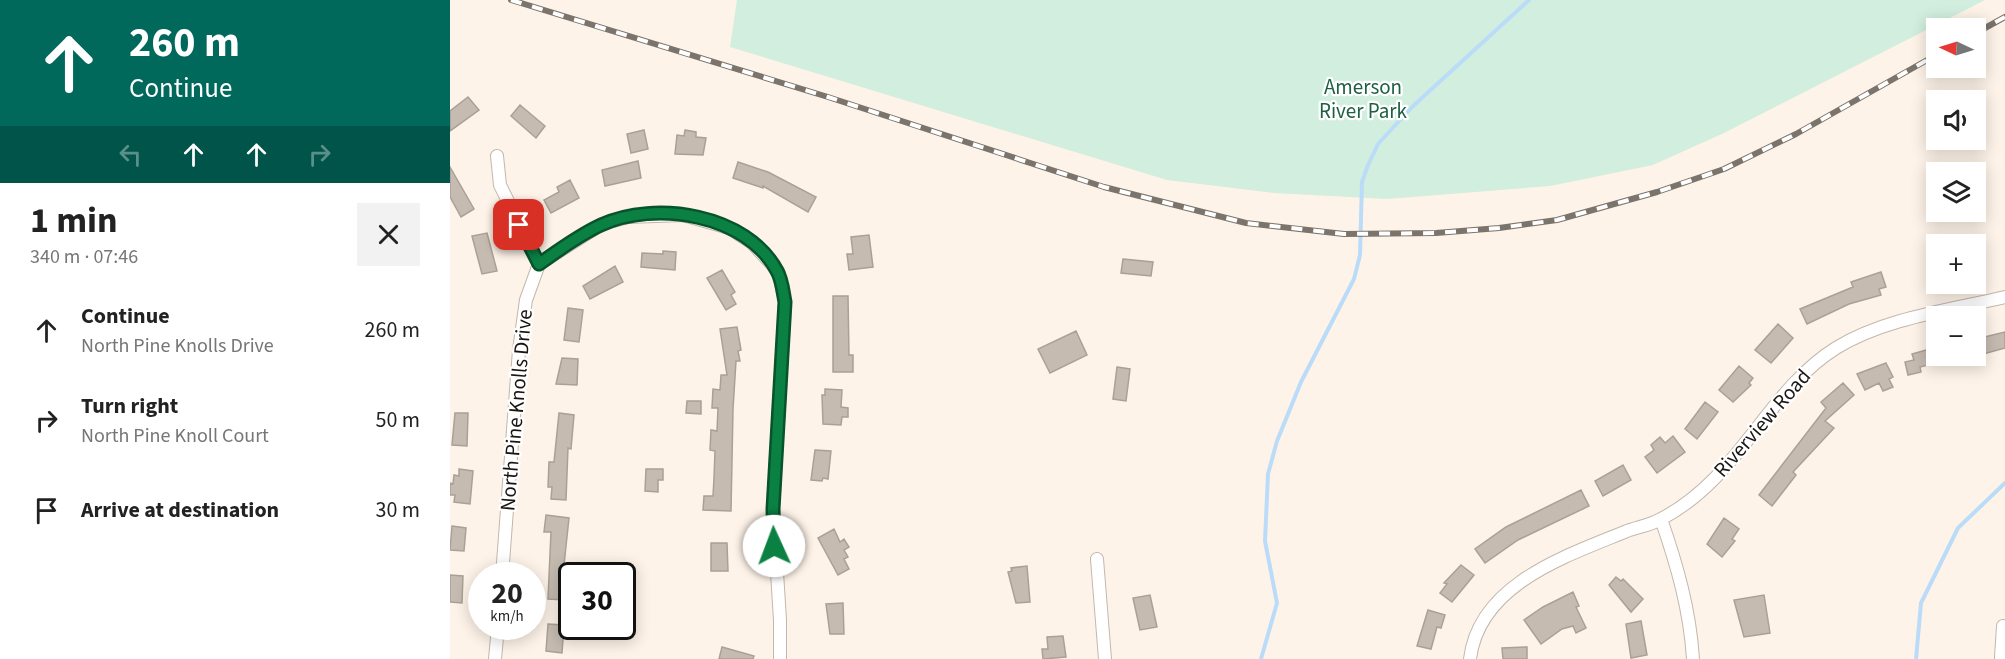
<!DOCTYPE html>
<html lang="en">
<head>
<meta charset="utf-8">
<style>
  body { margin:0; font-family:"Source Sans 3",sans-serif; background:#f2f2f2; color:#222; height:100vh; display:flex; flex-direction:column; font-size:22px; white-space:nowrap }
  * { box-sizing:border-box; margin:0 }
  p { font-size:20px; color:#767676 }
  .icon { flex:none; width:33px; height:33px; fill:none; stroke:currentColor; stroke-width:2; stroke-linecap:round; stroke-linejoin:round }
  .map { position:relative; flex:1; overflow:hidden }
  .drawer { display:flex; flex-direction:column; background:#fff; width:450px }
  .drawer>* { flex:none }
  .guide { background:#00695c; color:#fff; overflow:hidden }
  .needle { width:39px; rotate:274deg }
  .tools { position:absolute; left:1476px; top:18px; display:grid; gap:12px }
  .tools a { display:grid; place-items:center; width:60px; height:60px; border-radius:0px; background:#fff; box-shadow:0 3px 15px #0003; font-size:30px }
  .speed { position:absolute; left:18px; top:562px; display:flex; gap:12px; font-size:30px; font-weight:700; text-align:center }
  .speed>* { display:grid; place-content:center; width:78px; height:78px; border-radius:50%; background:#fff; box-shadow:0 3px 15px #0003; line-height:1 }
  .speed small { font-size:15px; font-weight:400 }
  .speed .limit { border:3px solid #111; border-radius:9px; background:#fff; color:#111 }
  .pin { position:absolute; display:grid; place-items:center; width:51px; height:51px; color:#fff; margin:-26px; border-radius:12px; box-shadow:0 3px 9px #0006 }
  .me { position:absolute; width:66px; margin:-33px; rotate:358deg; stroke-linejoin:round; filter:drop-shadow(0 0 4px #0008) }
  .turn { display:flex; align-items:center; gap:21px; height:126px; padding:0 30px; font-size:27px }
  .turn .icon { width:78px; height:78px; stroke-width:2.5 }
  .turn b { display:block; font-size:42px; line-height:51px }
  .lanes { display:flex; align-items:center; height:57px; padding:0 30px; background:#0003; justify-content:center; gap:30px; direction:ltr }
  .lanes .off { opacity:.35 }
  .round { display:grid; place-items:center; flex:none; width:63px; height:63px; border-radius:0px; background:#f2f2f2 }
  .head { display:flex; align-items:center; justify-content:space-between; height:102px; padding:0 30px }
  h1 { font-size:36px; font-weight:700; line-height:45px }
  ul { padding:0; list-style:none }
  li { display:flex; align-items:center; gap:18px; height:90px; padding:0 30px }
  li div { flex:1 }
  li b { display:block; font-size:22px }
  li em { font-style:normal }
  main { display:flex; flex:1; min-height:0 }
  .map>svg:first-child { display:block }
  .green { fill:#d2eede }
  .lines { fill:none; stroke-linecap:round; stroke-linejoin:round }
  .stream { stroke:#bbdcf8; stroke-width:4 }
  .building { fill:#c6bbb1; stroke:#aba096; stroke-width:1.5 }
  .minor-casing { stroke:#c2b7ad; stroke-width:14 }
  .minor { stroke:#fff; stroke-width:12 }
  .rail-casing { stroke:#7b746d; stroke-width:6 }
  .rail { stroke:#fff; stroke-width:4; stroke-dasharray:11; stroke-linecap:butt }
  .route-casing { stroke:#07532c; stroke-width:15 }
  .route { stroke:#0b8043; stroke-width:10 }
  .labels { text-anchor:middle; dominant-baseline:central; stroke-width:4.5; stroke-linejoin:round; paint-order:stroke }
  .park-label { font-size:21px; fill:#1e6043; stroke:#fff }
  .street-label { font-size:21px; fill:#191512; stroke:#fff }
</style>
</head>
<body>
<main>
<section class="drawer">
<div class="guide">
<div class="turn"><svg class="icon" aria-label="ahead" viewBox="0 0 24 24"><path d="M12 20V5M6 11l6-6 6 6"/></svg><div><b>260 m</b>Continue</div></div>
<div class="lanes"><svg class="icon off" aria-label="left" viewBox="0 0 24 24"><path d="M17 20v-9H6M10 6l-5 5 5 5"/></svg><svg class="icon" aria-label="ahead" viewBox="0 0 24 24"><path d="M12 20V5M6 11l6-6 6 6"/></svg><svg class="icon" aria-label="ahead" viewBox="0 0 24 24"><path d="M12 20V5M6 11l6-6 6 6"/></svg><svg class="icon off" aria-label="right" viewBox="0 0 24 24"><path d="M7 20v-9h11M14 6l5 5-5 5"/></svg></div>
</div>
<div class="head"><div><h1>1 min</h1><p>340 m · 07:46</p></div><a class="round"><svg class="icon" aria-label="close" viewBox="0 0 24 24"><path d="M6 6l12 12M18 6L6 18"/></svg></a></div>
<ul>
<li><svg class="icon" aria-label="ahead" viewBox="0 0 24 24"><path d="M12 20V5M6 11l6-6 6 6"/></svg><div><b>Continue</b><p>North Pine Knolls Drive</p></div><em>260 m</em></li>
<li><svg class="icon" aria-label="right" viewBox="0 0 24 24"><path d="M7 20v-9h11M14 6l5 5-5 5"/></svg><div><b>Turn right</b><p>North Pine Knoll Court</p></div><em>50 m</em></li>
<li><svg class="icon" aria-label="arrive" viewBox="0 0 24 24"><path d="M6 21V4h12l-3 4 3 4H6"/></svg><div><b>Arrive at destination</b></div><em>30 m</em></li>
</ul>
</section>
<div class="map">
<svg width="1555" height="659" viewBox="0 0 1555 659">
  <rect width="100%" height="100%" fill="#fef3e8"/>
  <path class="green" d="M 287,0 L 1535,0 L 1274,133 L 1203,165 L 1100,186 L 937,199 L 824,193 L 717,180 L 280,47 Z"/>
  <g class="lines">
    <path class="stream" d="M 811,659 L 827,603 L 815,541 L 818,474 L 827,441 L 851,382 L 904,279 L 910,255 L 912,182 L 918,165 L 928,144 L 962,107 L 1079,0
      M 1466,659 L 1471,603 L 1508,528 L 1555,483"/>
  </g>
  <path class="building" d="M 18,97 L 29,110 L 0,131 L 0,111 Z
    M 70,105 L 95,126 L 86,138 L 61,116 Z
    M 194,130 L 198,149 L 181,153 L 177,134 Z
    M 235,130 L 246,132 L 246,137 L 256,138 L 253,155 L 225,154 L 227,135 L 234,136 Z
    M 188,161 L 191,178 L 155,186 L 152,170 Z
    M 288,162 L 318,172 L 366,197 L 358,212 L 313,186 L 313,188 L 283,178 Z
    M 0,167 L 24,209 L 11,217 L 0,197 Z
    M 120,180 L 129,198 L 101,213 L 94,200 L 109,192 L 107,187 Z
    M 37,233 L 47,271 L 32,274 L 22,236 Z
    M 419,235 L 423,267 L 399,270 L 397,254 L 403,254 L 401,237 Z
    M 213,251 L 226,252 L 225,270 L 191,267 L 192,253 L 213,254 Z
    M 673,259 L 703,262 L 701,276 L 671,273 Z
    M 165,266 L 173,282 L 140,299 L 133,286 Z
    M 272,270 L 285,292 L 281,295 L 286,304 L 276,310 L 257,278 Z
    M 1431,272 L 1436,287 L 1429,289 L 1431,295 L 1399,304 L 1357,324 L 1350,309 L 1403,287 L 1401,282 Z
    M 383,296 L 398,296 L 399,355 L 403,355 L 403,372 L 383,372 Z
    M 118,308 L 133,310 L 129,342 L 114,340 Z
    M 1328,324 L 1343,338 L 1321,363 L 1305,350 Z
    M 287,327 L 291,350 L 288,351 L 290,361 L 286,361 L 283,409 L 281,511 L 253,510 L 254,496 L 263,496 L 264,478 L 265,451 L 260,450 L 261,430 L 267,431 L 268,408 L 262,408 L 263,389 L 270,390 L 271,375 L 277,375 L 270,329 Z
    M 626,331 L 637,355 L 600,373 L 588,349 Z
    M 1555,332 L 1555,348 L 1526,356 L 1526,339 Z
    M 1480,349 L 1481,352 L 1486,350 L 1486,363 L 1470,367 L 1471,372 L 1458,375 L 1455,362 L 1464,360 L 1462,354 Z
    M 112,358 L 128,359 L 127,385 L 106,384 Z
    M 1436,363 L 1443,377 L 1439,379 L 1443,387 L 1433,391 L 1429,383 L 1415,390 L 1407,374 Z
    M 1289,366 L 1303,378 L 1299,383 L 1301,385 L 1283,402 L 1269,390 Z
    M 667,367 L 680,369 L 676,401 L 663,399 Z
    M 1393,383 L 1404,395 L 1375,421 L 1384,428 L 1343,472 L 1346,475 L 1322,506 L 1309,495 L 1376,408 L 1371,402 Z
    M 375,389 L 392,390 L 391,407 L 398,408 L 398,417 L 392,417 L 391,425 L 373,424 L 372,395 L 375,395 Z
    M 237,401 L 251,401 L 251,414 L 236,413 Z
    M 1255,402 L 1268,412 L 1247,439 L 1235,429 Z
    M 5,413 L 18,413 L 17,446 L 2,445 Z
    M 109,413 L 124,415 L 121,449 L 118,448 L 116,500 L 101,499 L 102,487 L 98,487 L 99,462 L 104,462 Z
    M 1223,436 L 1235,452 L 1207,473 L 1195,457 L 1204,450 L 1201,445 L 1210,437 L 1215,443 Z
    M 365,450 L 381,451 L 378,479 L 373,478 L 372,481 L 361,480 Z
    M 1173,465 L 1181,480 L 1153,496 L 1145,481 Z
    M 9,469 L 23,471 L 20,504 L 4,502 L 5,495 L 0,495 L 0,483 L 3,484 L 4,475 L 9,476 Z
    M 196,469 L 213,469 L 213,480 L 208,480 L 208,492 L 195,491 Z
    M 1131,490 L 1139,506 L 1068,540 L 1035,563 L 1025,549 L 1056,527 Z
    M 96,515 L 119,518 L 114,565 L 118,565 L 116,600 L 98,599 L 101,532 L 94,532 Z
    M 1274,518 L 1289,529 L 1282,539 L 1285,541 L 1272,557 L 1257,544 Z
    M 2,526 L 16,528 L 14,551 L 0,550 Z
    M 384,529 L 390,542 L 394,539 L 399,547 L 394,550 L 398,557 L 394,559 L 399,569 L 388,575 L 368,538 Z
    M 261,543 L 277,543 L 278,571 L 261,571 Z
    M 1011,565 L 1024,575 L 1002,602 L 990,593 L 997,584 L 994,583 Z
    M 577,566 L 580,602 L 566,603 L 558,572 L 562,571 L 561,568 Z
    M 0,575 L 13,576 L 12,603 L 0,602 Z
    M 1166,577 L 1171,581 L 1173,579 L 1193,599 L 1181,612 L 1159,585 Z
    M 1123,592 L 1129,606 L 1126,607 L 1136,628 L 1126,633 L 1123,626 L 1112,629 L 1091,644 L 1074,620 L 1093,607 Z
    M 700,595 L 707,627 L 690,630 L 683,598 Z
    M 1314,595 L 1320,633 L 1294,637 L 1284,600 Z
    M 393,603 L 394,634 L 380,634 L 376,604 Z
    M 978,610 L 995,615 L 991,628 L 987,627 L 981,649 L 967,646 Z
    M 1191,621 L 1197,655 L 1181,658 L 1176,624 Z
    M 98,624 L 114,625 L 112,653 L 96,651 Z
    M 613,636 L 616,657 L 593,659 L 592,649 L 598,649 L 597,637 Z
    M 272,647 L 304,656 L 303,659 L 269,659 Z
    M 1077,647 L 1077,659 L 1053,659 L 1052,648 Z"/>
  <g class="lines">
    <defs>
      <path id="minor" d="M 47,156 L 50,185 L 89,264
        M 1211,519 C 1227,565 1240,610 1243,659
        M 647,559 L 655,659
        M 52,576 L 69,350 L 76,300 L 89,264 L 152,224 L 178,217 L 233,215 L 279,228 L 302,243 L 328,271 L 335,302 L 323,509 L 330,620 L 330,659
        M 1553,626 L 1551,657 L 1555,658
        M 45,659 L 48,627
        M 1020,659 C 1029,584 1116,556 1177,531 C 1188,527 1201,525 1211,519 C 1290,478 1316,392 1386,348 C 1435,318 1500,310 1555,297"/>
    </defs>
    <use href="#minor" class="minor-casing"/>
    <use href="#minor" class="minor"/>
    <defs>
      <path id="rail" d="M 61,0 L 378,97 L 654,187 L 796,223 L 894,234 L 986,233 L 1049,228 L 1107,220 L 1207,192 L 1274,169 L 1346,134 L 1486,55
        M 1526,33 L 1555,17"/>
    </defs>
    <use href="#rail" class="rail-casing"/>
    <use href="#rail" class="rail"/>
  </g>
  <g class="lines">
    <defs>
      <path id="route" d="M 69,225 L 89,264 C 109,250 129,235 151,225 C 205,200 297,214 327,271 C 332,279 333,292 335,302 L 323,509 L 324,546"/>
    </defs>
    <use href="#route" class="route-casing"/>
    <use href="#route" class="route"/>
  </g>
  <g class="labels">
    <g class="park-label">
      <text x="913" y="87">Amerson<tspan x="913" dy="24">River Park</tspan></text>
    </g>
    <g class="street-label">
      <text transform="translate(66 410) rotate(-85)">North Pine Knolls Drive</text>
      <text transform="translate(1312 423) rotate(-49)">Riverview Road</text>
    </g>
  </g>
</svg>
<div class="tools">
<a><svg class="needle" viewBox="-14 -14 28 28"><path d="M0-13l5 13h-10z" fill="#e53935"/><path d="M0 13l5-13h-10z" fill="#767676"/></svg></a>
<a><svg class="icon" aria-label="sound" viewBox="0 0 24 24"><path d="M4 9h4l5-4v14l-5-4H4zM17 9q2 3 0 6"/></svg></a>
<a><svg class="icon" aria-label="layers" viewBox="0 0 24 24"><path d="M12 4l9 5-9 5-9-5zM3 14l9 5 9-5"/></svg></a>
<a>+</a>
<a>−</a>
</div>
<div class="speed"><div>20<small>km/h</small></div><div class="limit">30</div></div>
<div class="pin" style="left:69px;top:225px;background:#d93025"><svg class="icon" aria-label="arrive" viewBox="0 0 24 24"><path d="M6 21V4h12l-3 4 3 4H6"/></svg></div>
<svg class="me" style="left:324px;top:546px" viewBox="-20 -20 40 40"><circle r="19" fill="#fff"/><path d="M0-13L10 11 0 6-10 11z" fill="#0b8043"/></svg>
</div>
</main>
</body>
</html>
